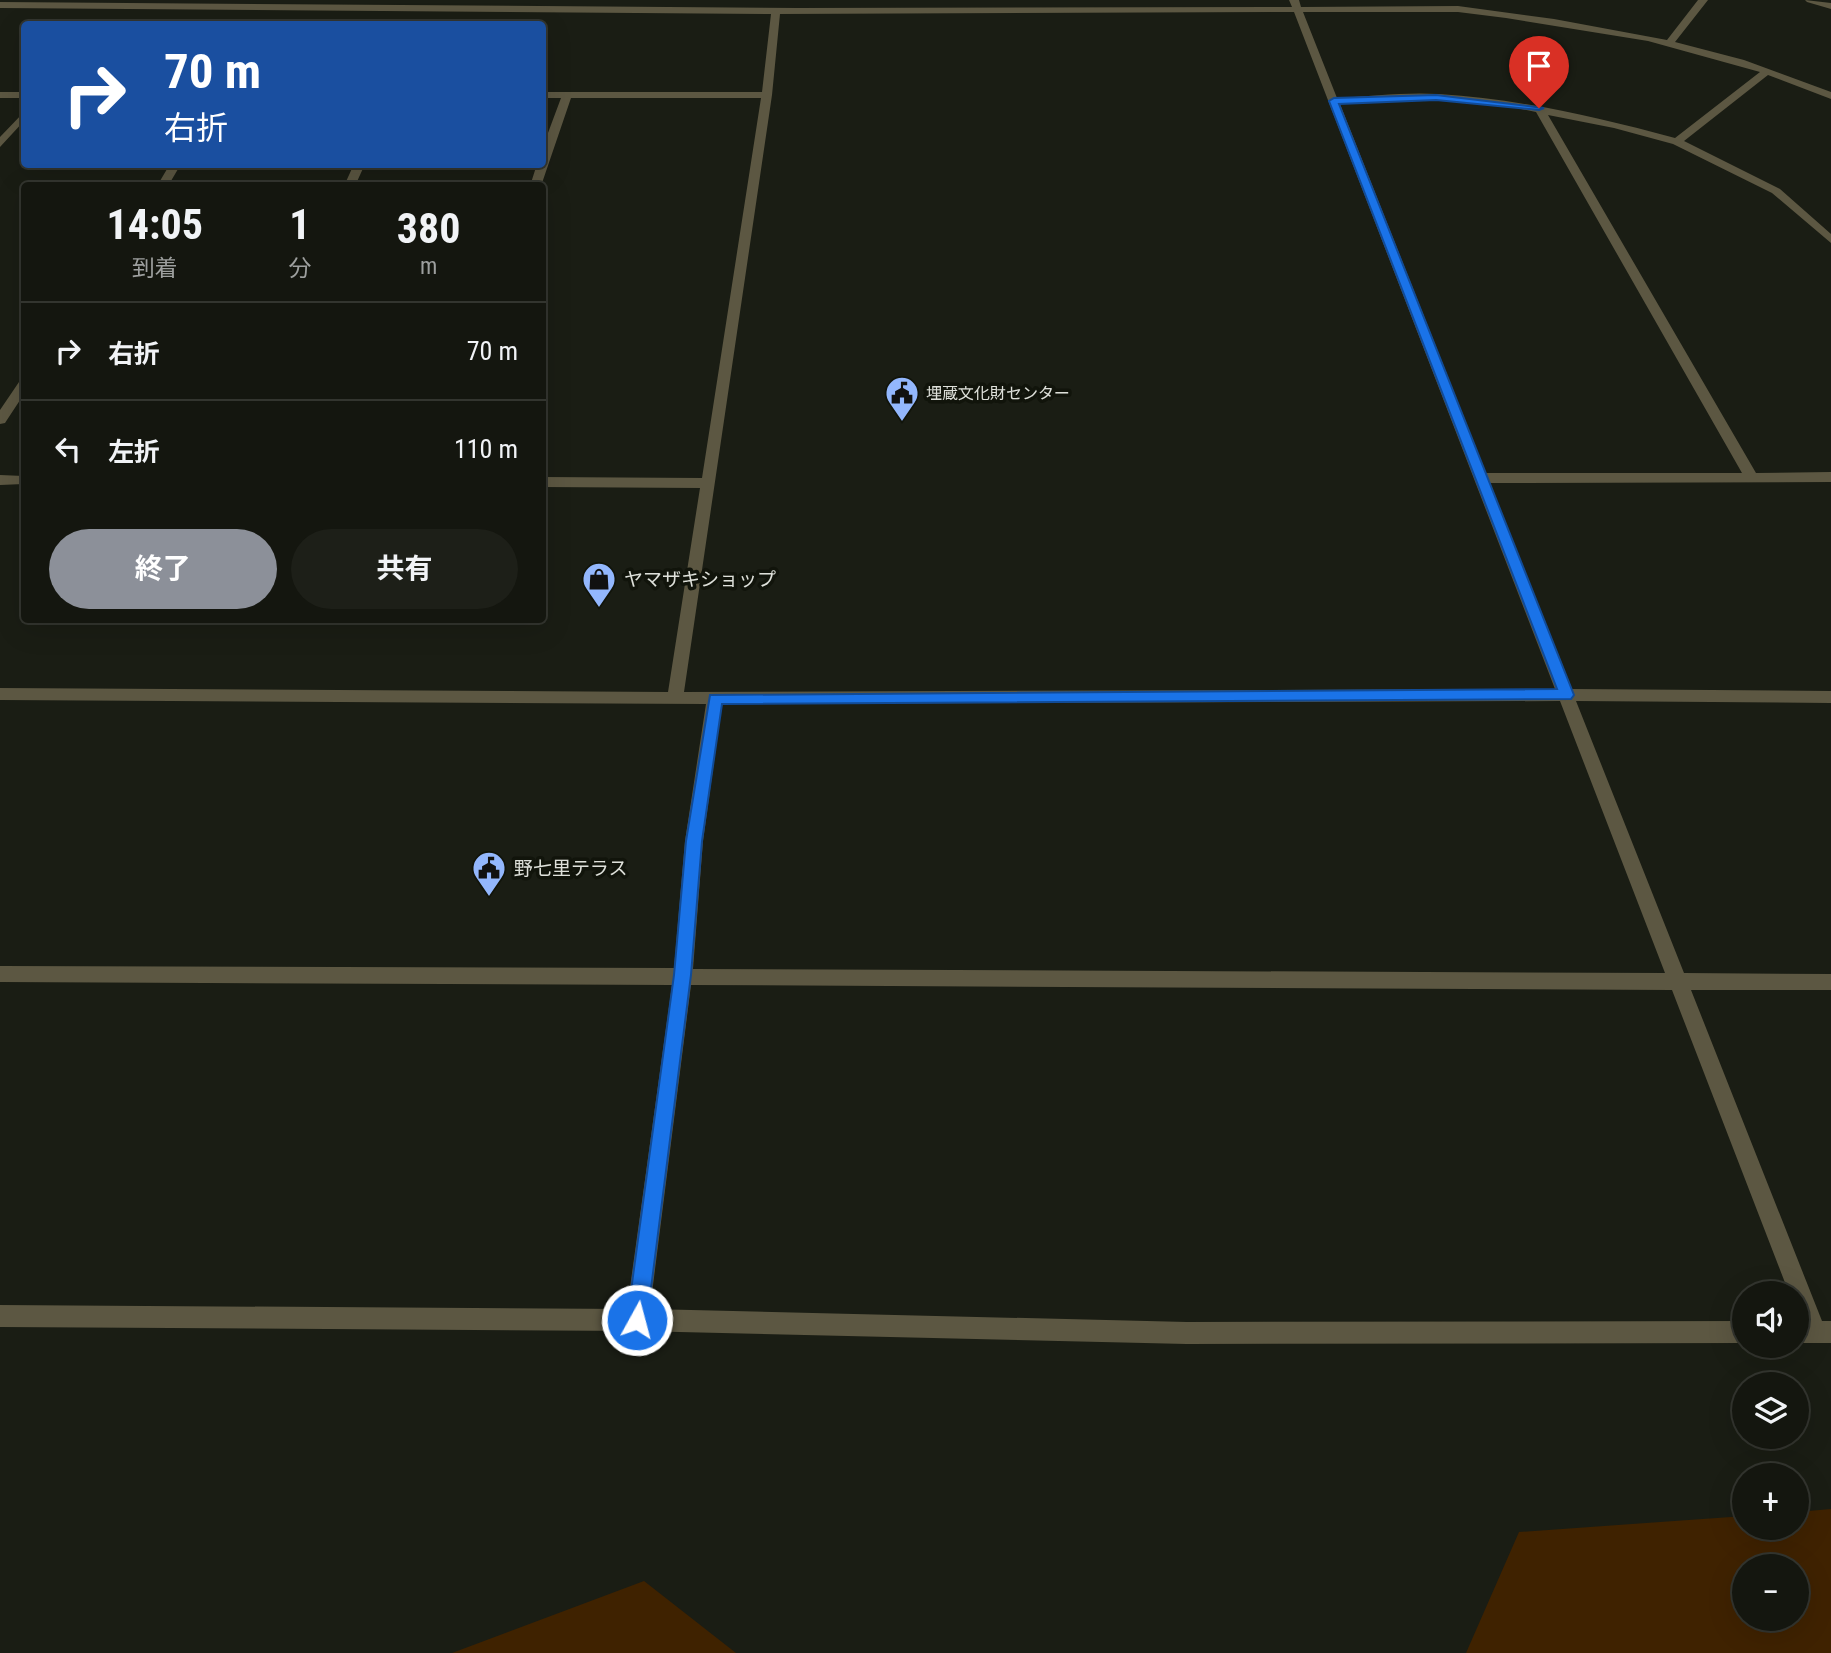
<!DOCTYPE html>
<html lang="ja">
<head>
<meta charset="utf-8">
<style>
  body { margin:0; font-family:"Roboto Condensed","Noto Sans JP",sans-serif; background:#1d1f18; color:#f1f3f6; height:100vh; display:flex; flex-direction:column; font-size:26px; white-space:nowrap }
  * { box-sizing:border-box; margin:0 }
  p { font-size:23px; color:#9d9f9e }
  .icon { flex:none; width:38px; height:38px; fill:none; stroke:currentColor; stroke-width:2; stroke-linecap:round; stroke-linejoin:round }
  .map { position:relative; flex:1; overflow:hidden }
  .details { position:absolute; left:21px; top:182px; width:525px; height:441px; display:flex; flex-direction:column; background:#14160f; border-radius:7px; box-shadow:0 7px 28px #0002,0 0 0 2px #33352f }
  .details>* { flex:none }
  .top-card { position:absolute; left:21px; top:21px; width:525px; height:147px; border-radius:7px; box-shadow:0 7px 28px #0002,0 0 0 2px #33352f; background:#1a4fa0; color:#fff; overflow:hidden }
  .buttons { position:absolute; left:1732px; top:1281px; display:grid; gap:14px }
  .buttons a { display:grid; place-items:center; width:77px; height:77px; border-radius:50%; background:#14160f; box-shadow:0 7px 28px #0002,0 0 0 2px #33352f; font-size:35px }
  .pin { position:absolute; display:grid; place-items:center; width:60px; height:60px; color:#fff; margin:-72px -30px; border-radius:50% 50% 50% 0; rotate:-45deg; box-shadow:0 0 7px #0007 }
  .pin .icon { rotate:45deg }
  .me { position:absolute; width:77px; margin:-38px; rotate:7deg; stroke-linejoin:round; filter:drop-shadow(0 0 5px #0008) }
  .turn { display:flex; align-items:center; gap:24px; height:147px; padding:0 28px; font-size:32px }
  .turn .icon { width:91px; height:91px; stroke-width:2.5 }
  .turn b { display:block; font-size:49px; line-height:60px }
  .eta { display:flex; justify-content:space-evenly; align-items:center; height:119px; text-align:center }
  .eta b { font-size:42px; font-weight:700; line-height:49px }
  .cta { display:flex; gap:14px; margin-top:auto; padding:14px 28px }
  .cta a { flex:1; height:80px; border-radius:42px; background:#8c9099; color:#fff; font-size:28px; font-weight:700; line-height:80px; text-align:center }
  .cta a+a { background:#1d1f18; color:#f1f3f6 }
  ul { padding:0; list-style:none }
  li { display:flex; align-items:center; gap:21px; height:98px; padding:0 28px; border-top:2px solid #33352f }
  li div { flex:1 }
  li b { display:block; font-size:26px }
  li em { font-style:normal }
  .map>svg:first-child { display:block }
  .green { fill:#3f2200; fill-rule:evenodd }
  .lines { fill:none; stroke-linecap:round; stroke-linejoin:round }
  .minor { fill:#5c5742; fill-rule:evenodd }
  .route { fill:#1a73e8; stroke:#114b97; stroke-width:2 }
  .labels { text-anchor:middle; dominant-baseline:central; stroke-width:7; stroke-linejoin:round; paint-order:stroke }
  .far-poi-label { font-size:16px; fill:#dee0da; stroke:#11140b; text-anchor:start }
  .poi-label { font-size:19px; fill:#dee0da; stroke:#11140b; text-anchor:start }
</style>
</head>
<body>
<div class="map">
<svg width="1831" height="1653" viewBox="0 0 1831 1653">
  <rect width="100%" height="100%" fill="#1a1d14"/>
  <path class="green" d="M 1831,1509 L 1831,1653 L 1466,1653 L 1519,1532 L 1745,1516 L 1745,1528 L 1797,1528 L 1797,1512 ZM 1745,1566 L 1797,1566 L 1797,1619 L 1745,1619 Z
    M 644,1581 L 736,1653 L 452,1653 Z"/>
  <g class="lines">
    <path class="minor" d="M 1289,0 L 1299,0 L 1301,7 L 1458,6 L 1554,19 L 1667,40 L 1698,0 L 1708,0 L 1675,42 L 1744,60 L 1831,92 L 1831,99 L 1768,75 L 1684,141 L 1780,189 L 1831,234 L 1831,243 L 1772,193 L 1673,144 L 1614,128 L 1548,115 L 1756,473 L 1831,472 L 1831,482 L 1490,483 L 1572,689 L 1831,691 L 1831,703 L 1576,701 L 1684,973 L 1831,974 L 1831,990 L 1691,990 L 1822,1321 L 1831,1321 L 1831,1343 L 1797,1343 L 1797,1293 L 1789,1293 L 1672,990 L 691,985 L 650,1309 L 1187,1322 L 1745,1321 L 1745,1343 L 1187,1344 L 637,1331 L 0,1327 L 0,1305 L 627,1309 L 672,985 L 0,982 L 0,966 L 674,968 L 685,841 L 706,704 L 0,700 L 0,688 L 668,692 L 700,488 L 542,487 L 542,477 L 702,478 L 761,98 L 571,98 L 541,186 L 530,186 L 537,164 L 542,164 L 542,149 L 561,98 L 542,98 L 542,92 L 762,92 L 771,14 L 0,8 L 0,2 L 798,8 L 1292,7 ZM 1294,12 L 1555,689 L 684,692 L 772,95 L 780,14 ZM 1303,12 L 1458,12 L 1506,18 L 1648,41 L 1760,72 L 1675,138 C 1597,117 1520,99 1439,94 C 1406,92 1371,96 1337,98 ZM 1436,100 L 1506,106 L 1536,112 L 1742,473 L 1486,473 L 1340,104 ZM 1560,701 L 1665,973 L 693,969 L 703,841 L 722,704 Z
      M 1805,0 L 1831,3 L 1831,9 L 1807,2 Z
      M 0,92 L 24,92 L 24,98 L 0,98 Z
      M 24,112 L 24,121 L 0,147 L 0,137 Z
      M 170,164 L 181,164 L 168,186 L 157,186 Z
      M 354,164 L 365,164 L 355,186 L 344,186 Z
      M 24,381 L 24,394 L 5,423 L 0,424 L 0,410 L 19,382 Z
      M 0,475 L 24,476 L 24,484 L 0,485 Z"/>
  </g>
  <path class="route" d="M 1436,95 L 1544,108 L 1539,110 L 1436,100 L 1339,104 L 1574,695 L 1571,699 L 722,704 L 702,841 L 691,975 L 647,1320 L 644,1327 L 637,1330 L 630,1327 L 627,1320 L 674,975 L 686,841 L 710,695 L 1557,689 L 1329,101 L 1334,98 Z"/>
  <defs>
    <symbol id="civic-pin" viewBox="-11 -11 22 30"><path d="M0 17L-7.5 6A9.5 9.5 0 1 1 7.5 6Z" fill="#93b7fd" stroke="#11140b"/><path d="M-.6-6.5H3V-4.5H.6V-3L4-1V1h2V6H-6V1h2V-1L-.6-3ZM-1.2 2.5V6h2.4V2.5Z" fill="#111"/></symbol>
    <symbol id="shop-pin" viewBox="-11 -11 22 30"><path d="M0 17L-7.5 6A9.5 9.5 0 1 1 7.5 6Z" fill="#93b7fd" stroke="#11140b"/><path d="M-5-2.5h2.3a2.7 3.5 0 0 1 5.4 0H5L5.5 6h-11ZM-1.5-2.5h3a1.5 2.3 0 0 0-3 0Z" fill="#111"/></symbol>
  </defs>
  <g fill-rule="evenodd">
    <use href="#civic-pin" x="883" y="374" width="38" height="52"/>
    <use href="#shop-pin" x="580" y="560" width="38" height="52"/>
    <use href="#civic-pin" x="470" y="849" width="38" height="52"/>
  </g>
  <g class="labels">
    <g class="far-poi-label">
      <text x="926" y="393">埋蔵文化財センター</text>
    </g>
    <g class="poi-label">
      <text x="624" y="579">ヤマザキショップ</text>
      <text x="514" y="868">野七里テラス</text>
    </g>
  </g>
</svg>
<div class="buttons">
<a><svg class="icon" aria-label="sound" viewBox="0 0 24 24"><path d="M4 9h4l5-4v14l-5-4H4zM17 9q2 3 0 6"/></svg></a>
<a><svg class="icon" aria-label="layers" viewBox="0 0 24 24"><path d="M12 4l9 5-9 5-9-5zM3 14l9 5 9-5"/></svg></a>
<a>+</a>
<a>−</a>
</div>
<div class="pin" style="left:1539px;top:108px;background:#d93025"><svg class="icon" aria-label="arrive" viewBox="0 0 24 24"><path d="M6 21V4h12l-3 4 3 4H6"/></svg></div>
<svg class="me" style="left:637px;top:1320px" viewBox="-20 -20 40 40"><circle r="17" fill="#1a73e8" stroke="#fff" stroke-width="3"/><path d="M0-11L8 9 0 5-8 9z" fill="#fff"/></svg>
<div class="top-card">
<div class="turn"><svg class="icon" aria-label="right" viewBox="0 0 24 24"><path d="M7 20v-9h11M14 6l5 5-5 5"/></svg><div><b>70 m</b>右折</div></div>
</div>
<section class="details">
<div class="eta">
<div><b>14:05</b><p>到着</p></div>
<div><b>1</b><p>分</p></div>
<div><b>380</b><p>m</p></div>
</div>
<ul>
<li><svg class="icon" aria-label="right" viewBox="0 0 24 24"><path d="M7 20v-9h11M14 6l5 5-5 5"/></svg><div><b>右折</b></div><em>70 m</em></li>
<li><svg class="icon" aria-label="left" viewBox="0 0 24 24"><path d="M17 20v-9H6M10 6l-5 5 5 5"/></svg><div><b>左折</b></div><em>110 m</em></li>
</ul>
<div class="cta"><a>終了</a><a>共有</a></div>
</section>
</div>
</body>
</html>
